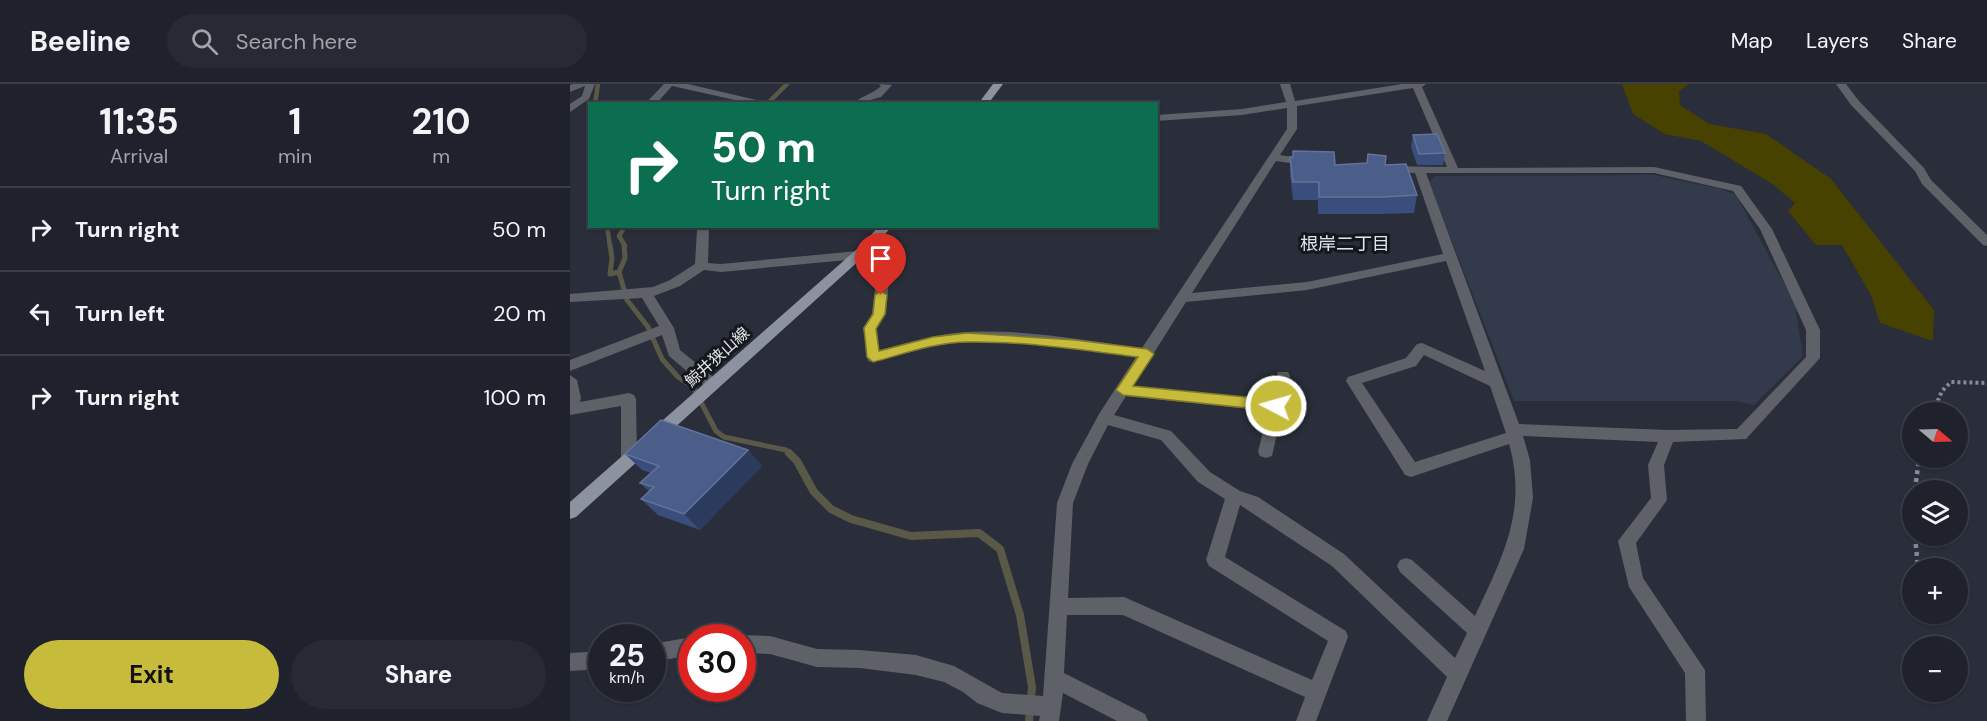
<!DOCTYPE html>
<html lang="en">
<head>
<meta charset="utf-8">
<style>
  body { margin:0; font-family:"DM Sans","Noto Sans JP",sans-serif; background:#272a34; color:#f1f3f6; height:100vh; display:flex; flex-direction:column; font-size:22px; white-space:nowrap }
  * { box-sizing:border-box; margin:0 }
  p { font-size:20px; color:#a1a4a9 }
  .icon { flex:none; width:33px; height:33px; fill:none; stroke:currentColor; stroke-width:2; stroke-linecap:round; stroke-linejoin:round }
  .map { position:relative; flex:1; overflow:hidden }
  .side { display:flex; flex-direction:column; background:#1f222c; width:570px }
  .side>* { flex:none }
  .banner { position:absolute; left:18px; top:18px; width:570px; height:126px; border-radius:0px; box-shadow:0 2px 4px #0004,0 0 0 2px #3c3f48; background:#0b6e4f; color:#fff; overflow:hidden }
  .needle { width:39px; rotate:109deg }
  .fabs { position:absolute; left:1332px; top:318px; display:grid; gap:12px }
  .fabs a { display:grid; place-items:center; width:66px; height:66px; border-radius:50%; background:#1f222c; box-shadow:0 2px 4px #0004,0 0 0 2px #3c3f48; font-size:30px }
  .speed { position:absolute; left:18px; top:540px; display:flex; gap:12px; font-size:30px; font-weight:700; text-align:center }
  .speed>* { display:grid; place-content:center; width:78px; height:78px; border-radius:50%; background:#1f222c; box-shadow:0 2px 4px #0004,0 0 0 2px #3c3f48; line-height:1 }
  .speed small { font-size:15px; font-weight:400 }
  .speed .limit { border:9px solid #d22; background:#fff; color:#111 }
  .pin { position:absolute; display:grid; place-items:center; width:51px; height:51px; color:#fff; margin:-62px -26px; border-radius:50% 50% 50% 0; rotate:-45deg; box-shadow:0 0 6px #0007 }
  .pin .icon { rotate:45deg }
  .me { position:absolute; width:66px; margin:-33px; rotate:276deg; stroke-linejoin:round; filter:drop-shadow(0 0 4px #0008) }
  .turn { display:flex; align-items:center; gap:21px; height:126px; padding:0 24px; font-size:27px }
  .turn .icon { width:78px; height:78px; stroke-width:2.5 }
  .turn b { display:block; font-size:42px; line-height:51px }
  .eta { display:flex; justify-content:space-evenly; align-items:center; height:102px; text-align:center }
  .eta b { font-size:36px; font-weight:700; line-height:42px }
  .button { display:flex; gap:12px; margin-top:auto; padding:12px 24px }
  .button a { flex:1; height:69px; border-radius:36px; background:#c7bb3c; color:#111; font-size:24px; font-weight:700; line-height:69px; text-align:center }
  .button a+a { background:#272a34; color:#f1f3f6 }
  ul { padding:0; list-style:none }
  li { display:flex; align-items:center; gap:18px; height:84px; padding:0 24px; border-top:2px solid #3c3f48 }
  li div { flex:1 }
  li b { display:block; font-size:22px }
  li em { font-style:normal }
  header { display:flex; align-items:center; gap:36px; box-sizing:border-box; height:84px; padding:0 30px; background:#1f222c; border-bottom:2px solid #3c3f48 }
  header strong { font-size:28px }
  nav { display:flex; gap:33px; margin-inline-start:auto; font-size:21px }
  .search { width:420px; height:54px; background:#272a34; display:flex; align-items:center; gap:15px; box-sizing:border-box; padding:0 21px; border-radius:33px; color:#a1a4a9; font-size:22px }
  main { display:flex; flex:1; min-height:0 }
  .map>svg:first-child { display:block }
  .built { fill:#323a4b }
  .green { fill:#484200 }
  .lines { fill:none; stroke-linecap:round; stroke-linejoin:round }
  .stream-far2 { stroke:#5a5947; stroke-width:4.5 }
  .stream-far1 { stroke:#5a5947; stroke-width:5 }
  .stream { stroke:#5a5947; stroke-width:8 }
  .path-far1 { stroke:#868b95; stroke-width:4; stroke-dasharray:3 3; stroke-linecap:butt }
  .path { stroke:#868b95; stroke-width:4.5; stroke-dasharray:4 4; stroke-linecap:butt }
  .minor { fill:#5e6167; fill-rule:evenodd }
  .major { fill:#8c929e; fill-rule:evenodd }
  .wall { fill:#3a4e7d }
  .shaded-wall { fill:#2b3b5d }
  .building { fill:#4b5e89; stroke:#637399; stroke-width:1.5 }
  .route { fill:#c7bb3c; stroke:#817a27; stroke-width:1.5 }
  .labels { text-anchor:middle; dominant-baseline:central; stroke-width:6; stroke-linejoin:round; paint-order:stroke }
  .street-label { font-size:16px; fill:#e0e4ec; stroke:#14171c }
  .neighbourhood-label { font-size:18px; fill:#e0e4ec; stroke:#14171c }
</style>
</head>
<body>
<header>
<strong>Beeline</strong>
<div class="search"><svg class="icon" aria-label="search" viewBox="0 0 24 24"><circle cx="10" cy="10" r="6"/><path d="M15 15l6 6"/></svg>Search here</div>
<nav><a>Map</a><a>Layers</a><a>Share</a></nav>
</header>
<main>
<section class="side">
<div class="eta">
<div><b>11:35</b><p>Arrival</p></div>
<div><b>1</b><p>min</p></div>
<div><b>210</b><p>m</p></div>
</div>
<ul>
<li><svg class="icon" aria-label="right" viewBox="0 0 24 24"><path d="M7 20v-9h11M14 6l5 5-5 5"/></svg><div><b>Turn right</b></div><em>50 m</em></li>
<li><svg class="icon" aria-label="left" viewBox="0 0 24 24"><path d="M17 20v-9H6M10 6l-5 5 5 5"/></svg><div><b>Turn left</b></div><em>20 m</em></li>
<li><svg class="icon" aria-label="right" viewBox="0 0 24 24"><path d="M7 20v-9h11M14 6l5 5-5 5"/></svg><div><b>Turn right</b></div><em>100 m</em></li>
</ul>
<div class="button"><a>Exit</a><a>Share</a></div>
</section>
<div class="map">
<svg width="1417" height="637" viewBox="0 0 1417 637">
  <rect width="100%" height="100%" fill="#292e3a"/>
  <path class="built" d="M 1085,91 L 1151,105 L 1166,111 L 1225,220 L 1233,272 L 1184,321 L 1167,317 L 944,317 L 859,98 L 865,92 Z"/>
  <path class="green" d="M 1052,0 L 1119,0 L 1109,7 L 1110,21 L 1139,40 L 1196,50 L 1261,95 L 1364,226 L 1363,257 L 1310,239 L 1301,211 L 1272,161 L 1246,161 L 1218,127 L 1225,119 L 1204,101 L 1131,57 L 1095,50 L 1063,30 Z"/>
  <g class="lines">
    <path class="stream-far2" d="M 25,20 L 28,0
      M 197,20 L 217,0
      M 37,142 L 40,162
      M 55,162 L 49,152 L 55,142"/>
    <path class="stream-far1" d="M 40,161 L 42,174 L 40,190 L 49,188
      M 54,161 L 55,174 L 49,188 L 57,216 L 78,243 L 92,275 L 108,293 L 123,303 L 146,347 L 154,353 L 216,366 L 220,370"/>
    <path class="stream" d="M 219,369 L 227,377 L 244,408 L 261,425 L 281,435 L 341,452 L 409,449 L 430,465 L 450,531 L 462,603 L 459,637"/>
    <path class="path-far1" d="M 1363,328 L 1372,307 L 1381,298 L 1417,299"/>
    <path class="path" d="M 1345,406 L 1349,374
      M 1345,452 L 1348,484
      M 1352,530 L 1353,538"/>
    <path class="minor" d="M 3,0 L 25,0 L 19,15 L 0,28 L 0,20 L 12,12 L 15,2 L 0,8 L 0,1 Z
      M 94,0 L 118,0 L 204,20 L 183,20 L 102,2 L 86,20 L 75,20 Z
      M 309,0 L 322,1 L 311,13 C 301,15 294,20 283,20 C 292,11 303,10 311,2 Z
      M 710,0 L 720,0 L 725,17 L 832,0 L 856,0 L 852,3 L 888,84 L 1084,83 L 1171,102 L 1202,145 L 1250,246 L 1250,274 L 1176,355 L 1103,358 L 1094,381 L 1097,416 L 1066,459 L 1073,494 L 1135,586 L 1136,637 L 1116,637 L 1115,589 L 1059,503 L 1048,457 L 1081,414 L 1078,381 L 1088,358 L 953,352 L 960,376 L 963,414 L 954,465 L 877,637 L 857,637 L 877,593 L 762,482 L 670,421 L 655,473 L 776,547 L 778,553 L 746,637 L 726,637 L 735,613 L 553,531 L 497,531 L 494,589 L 575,630 L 578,637 L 547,637 L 493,609 L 489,637 L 469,637 L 470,632 L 432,629 L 407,619 L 393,608 L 374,598 L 346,591 L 290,584 L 247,583 L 200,570 L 172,569 L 172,554 L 165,554 L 172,551 L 200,552 L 247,565 L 290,566 L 346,571 L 384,582 L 432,609 L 473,612 L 487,419 L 502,380 L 529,330 L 566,273 C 508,265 447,253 388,259 C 359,261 331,271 303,278 L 298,277 L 293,244 L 302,230 L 309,173 L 293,161 L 299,157 L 321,172 L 316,230 L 307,244 L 309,266 C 334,260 359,252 385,249 C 446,243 511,256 572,264 L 717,45 L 717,24 L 672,31 L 586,37 L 586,31 L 672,25 L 716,18 ZM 843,4 L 877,83 L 818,82 L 812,85 L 818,88 L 845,89 L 873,170 L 737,198 L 622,209 L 706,77 L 740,82 L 745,79 L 740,76 L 710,71 L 727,45 L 727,22 ZM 856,89 L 1084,89 L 1163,107 L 1190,145 L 1236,246 L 1236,273 L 1167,345 L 1098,346 L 949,340 ZM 876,177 L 915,287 L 852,259 L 847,260 L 836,274 L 778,293 L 776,297 L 835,391 L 841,393 L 939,360 C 958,426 932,474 905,532 L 842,476 L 836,474 L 830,476 L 827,482 L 830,488 L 897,549 L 885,574 L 774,470 L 688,413 L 670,407 L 640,388 L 601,347 L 544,331 L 556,312 L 698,327 L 688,368 L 690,372 L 696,374 L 702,372 L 720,292 L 718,288 L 708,288 L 700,316 L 563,302 L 616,218 L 737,206 ZM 854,271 L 920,302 L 936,349 L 845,378 L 792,299 L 846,282 ZM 538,341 L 591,356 L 628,398 L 655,415 L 636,476 L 639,482 L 758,557 L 742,596 L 554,513 L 498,514 L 503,419 L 518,380 Z
      M 1266,0 L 1276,0 L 1289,17 L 1354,84 L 1361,96 L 1417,151 L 1417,162 L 1413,161 L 1352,100 L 1345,87 L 1281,21 Z
      M 124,142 L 137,142 L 139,146 L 138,179 L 151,180 L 288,167 L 294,171 L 288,175 L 151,188 L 134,186 L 110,202 L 84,212 L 104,244 L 110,266 L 148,297 L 150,301 L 148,305 L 138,305 L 99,272 L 92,251 L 0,287 L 0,276 L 89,242 L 72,214 L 0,218 L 0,210 L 83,203 L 100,196 L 125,180 L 127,146 Z
      M 0,291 L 7,296 L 11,314 L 10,318 L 59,309 L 64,311 L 66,315 L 67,375 L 65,380 L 59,381 L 53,380 L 51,375 L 51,322 L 0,331 Z
      M 122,553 L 122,571 L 82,578 L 82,560 Z
      M 32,567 L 32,585 L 0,587 L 0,569 Z"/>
    <path class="major" d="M 423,0 L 433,0 L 418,20 L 408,20 Z
      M 309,142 L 322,142 L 303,164 L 6,433 L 0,435 L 0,418 L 295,158 Z"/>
  </g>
  <path class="wall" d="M 843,51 L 875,69 L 873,81 L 847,81 L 841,63 Z
    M 720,73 L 765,81 L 815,81 L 847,111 L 844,129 L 810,130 L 748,130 L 748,116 L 723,116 L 720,91 Z
    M 178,366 L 192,382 L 130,446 L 88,431 L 71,415 L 79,407 L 70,399 L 81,389 L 72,386 L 55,370 Z"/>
  <path class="shaded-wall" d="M 178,366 L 192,382 L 130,446 L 114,430 Z"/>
  <path class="building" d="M 867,50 L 875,69 L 849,70 L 843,51 Z
    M 723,67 L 764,68 L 765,81 L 797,79 L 798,70 L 816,72 L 815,81 L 836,80 L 847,111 L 813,113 L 749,113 L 749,98 L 723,98 L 720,73 L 723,73 Z
    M 91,336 L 178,366 L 114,430 L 71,415 L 84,403 L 70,399 L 89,382 L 55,370 Z"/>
  <path class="route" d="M 311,207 L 317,211 L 315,230 L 306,245 L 309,267 L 363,253 L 397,249 L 505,256 L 577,265 L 584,270 L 563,302 L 706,316 L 713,322 L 706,327 L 553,311 L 546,306 L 568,273 C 514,266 452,257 398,258 C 366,258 334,270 303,278 L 297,273 L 294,244 L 303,230 L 305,211 Z"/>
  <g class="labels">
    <g class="street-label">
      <text transform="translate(147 273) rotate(-42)">鯨井狭山線</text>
    </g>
    <g class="neighbourhood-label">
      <text x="775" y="160">根岸二丁目</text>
    </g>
  </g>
</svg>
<div class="fabs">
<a><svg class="needle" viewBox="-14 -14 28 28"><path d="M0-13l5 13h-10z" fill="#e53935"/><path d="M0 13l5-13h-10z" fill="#a1a4a9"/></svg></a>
<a><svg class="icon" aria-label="layers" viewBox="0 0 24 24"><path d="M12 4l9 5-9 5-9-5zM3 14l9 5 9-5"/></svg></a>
<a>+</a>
<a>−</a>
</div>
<div class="speed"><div>25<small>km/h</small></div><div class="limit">30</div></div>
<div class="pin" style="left:311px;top:211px;background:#d93025"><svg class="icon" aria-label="arrive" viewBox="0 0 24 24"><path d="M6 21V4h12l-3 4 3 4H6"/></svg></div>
<svg class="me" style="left:706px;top:322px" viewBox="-20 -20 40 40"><circle r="17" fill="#c7bb3c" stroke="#fff" stroke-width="3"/><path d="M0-11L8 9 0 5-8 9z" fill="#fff"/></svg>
<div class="banner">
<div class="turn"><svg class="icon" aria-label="right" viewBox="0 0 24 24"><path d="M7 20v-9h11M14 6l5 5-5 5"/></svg><div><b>50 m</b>Turn right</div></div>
</div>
</div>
</main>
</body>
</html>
